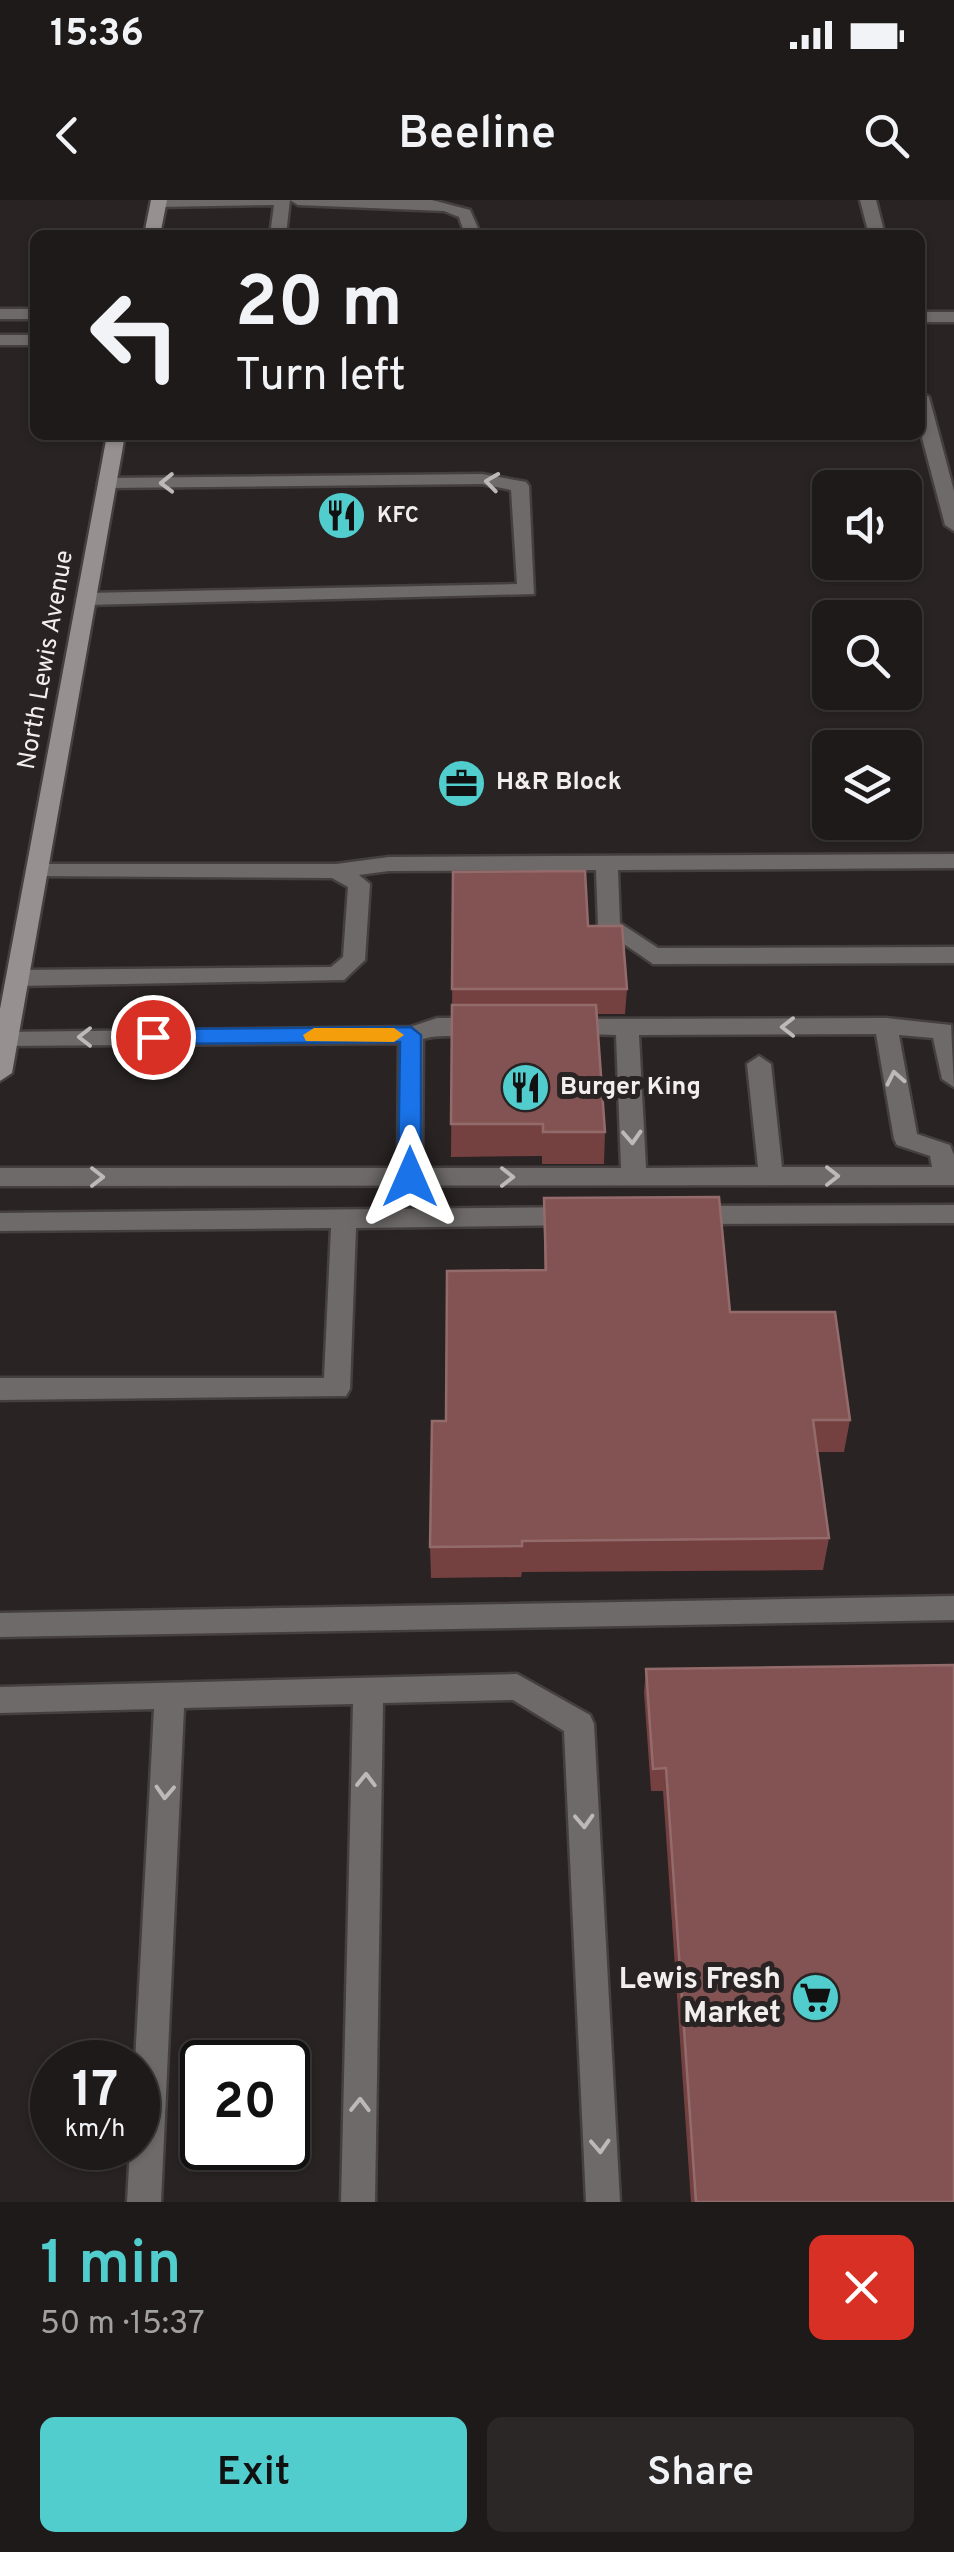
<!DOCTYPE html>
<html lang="en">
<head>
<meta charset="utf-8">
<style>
  body { margin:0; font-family:Overpass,sans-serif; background:#2c2727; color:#f1f3f6; height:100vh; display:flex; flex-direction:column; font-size:38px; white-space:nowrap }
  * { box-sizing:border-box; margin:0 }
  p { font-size:32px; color:#a1a1a2 }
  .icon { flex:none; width:55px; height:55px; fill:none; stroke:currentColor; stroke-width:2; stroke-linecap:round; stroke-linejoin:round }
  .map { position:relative; height:2002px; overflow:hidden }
  .drawer { display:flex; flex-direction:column; background:#1f1a1a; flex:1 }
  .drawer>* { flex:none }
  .guide { position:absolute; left:30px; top:30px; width:895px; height:210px; border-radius:15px; box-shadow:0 2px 8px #0004,0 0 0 2px #3c3839; background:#1f1a1a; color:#f1f3f6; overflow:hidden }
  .fabs { position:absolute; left:812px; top:270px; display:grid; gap:20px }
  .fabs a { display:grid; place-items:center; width:110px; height:110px; border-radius:15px; background:#1f1a1a; box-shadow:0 2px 8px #0004,0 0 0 2px #3c3839; font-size:50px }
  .speed { position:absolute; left:30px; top:1840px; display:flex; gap:20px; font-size:50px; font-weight:700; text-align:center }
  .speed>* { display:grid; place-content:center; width:130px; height:130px; border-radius:50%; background:#1f1a1a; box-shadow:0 2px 8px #0004,0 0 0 2px #3c3839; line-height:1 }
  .speed small { font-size:25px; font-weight:400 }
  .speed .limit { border:5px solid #111; border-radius:15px; background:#fff; color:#111 }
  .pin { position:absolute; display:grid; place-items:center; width:85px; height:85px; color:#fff; margin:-42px; border:5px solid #fff; border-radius:50%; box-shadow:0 2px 10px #0007 }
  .me { position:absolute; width:110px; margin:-55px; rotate:0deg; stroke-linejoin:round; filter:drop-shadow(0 0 8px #0008) }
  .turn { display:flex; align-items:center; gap:35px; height:210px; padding:0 40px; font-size:45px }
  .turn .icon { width:130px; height:130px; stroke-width:2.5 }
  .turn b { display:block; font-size:70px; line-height:85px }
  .round { display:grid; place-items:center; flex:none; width:105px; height:105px; border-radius:15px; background:#2c2727 }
  .overview { display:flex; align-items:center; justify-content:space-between; height:170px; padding:0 40px }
  h1 { font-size:60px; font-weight:600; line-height:75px; color:#52cdcd }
  .primary-button { display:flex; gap:20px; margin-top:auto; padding:20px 40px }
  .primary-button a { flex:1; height:115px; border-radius:15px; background:#52cdcd; color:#111; font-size:40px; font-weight:600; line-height:115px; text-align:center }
  .primary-button a+a { background:#2c2727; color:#f1f3f6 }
  .status { display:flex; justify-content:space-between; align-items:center; height:70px; padding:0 50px; background:#1f1a1a; direction:ltr }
  .status svg { height:28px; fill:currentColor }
  header { display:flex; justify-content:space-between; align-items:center; height:130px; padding:0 40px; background:#1f1a1a; font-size:45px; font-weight:600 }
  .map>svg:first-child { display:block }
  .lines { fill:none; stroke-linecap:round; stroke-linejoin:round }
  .service-casing { stroke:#453f3f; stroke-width:5 }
  .minor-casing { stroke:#453f3f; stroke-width:5 }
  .secondary-casing { stroke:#453f3f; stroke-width:5 }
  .service { fill:#6d6a69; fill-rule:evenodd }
  .minor { fill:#6d6a69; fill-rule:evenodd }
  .secondary { fill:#969190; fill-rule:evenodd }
  .wall { fill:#754040 }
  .building { fill:#835353; stroke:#946b6b; stroke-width:2.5 }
  .oneway { stroke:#bdb9b9 }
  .route { fill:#1a73e8; stroke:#114b97; stroke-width:2.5 }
  .slow { fill:#f59e0b }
  .labels { text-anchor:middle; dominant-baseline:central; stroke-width:10; stroke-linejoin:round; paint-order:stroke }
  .far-poi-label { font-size:22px; font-weight:bold; fill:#f3eeee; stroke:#292323; text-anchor:start }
  .street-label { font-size:25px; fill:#f3eeee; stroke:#292323 }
  .poi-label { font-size:25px; font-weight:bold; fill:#f3eeee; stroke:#292323; text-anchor:start }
  .near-poi-label { font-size:30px; font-weight:bold; fill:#f3eeee; stroke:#292323; text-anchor:end }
</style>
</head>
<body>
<div class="status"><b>15:36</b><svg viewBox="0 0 49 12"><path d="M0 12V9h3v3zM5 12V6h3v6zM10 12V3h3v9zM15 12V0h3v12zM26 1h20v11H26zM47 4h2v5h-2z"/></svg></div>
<header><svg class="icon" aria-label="back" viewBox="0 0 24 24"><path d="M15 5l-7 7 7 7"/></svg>Beeline<svg class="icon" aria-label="search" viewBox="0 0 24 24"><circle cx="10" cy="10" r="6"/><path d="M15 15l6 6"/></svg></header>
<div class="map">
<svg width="954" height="2002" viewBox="0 0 954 2002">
  <rect width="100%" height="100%" fill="#292323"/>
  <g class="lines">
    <defs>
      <path id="service" d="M 152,0 L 290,0 L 286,35 L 270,35 L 274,5 L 158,7 L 153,5 Z
        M 290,0 L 432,0 L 470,10 L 481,35 L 465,35 L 459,17 L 444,11 L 298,5 Z
        M 0,109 L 35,109 L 35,119 L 0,119 Z
        M 0,135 L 35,135 L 35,145 L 0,145 Z
        M 482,274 L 526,282 L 529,286 L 534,394 L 86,405 L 76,399 L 86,393 L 517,384 L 511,290 L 482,284 L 107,288 L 98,283 L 107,278 Z
        M 954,654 L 954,668 L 618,670 L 620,723 L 658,748 L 954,747 L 954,763 L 653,764 L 598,726 L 596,670 L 389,671 L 359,675 L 370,684 L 365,760 L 344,780 L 18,786 L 7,778 L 18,770 L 331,767 L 343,757 L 348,687 L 332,678 L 29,676 L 26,671 L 37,664 L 336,664 L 389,657 Z
        M 437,818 L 483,818 L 495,826 C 481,842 443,832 423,839 L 422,968 L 621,968 L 616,835 L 555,833 L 551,827 L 555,821 L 563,819 L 886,818 L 951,825 L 954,887 L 942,879 L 933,838 L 899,835 L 917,934 L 950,945 L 954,955 L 954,985 L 0,986 L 0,968 L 398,968 L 399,843 L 6,846 L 0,844 L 0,832 L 410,827 ZM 876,834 L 894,939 L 897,945 L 930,956 L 932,967 L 782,967 L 771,864 L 759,856 L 747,864 L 758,967 L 646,968 L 639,835 Z
        M 954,1005 L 954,1023 L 690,1024 L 681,1022 L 677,1015 L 681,1008 L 690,1006 Z
        M 575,1007 L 584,1009 L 588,1016 L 584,1023 L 575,1025 L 356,1028 L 350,1189 L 346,1196 L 0,1200 L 0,1178 L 324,1178 L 331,1028 L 0,1031 L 0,1013 Z
        M 954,1396 L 954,1420 L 0,1437 L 0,1413 Z
        M 517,1474 L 590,1515 L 594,1524 L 620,2002 L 586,2002 L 564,1531 L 513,1500 L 383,1503 L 375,2002 L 341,2002 L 353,1504 L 184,1508 L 161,2002 L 127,2002 L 130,1948 L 138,1948 L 135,1862 L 154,1509 L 0,1513 L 0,1487 Z"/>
      <path id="minor" d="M 860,0 L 876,0 L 885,35 L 869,35 Z
        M 920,112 L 954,112 L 954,122 L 920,122 Z
        M 920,192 L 929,197 L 954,291 L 954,331 L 945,325 L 920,230 Z"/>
      <path id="secondary" d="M 151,0 L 167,0 L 160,35 L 144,35 Z
        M 107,235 L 125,235 L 12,873 L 0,881 L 0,809 Z"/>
    </defs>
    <use href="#service" class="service-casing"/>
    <use href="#minor" class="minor-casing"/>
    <use href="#secondary" class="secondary-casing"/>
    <use href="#service" class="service"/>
    <use href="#minor" class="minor"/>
    <use href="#secondary" class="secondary"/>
  </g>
  <path class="wall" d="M 453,672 L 588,726 L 627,789 L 625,814 L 596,814 L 605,932 L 604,964 L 542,964 L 542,956 L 451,957 Z
    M 544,998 L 730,1112 L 850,1220 L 844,1252 L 818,1252 L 829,1338 L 823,1370 L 522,1372 L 521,1377 L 431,1378 L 430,1347 L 446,1221 L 544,1070 Z
    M 646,1469 L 954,2002 L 691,2002 L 663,1591 L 651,1591 L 644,1492 Z"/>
  <path class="building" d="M 585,671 L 588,726 L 622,726 L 627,789 L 452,789 L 453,672 Z
    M 452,805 L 596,805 L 605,932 L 543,932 L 543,924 L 451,924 Z
    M 719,997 L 730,1112 L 835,1112 L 850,1220 L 813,1220 L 829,1338 L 522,1341 L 522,1346 L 430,1347 L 432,1221 L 446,1221 L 447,1071 L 546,1070 L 544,998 Z
    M 954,1465 L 954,2002 L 696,2002 L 666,1568 L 653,1569 L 646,1469 Z"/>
  <defs><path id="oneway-chevron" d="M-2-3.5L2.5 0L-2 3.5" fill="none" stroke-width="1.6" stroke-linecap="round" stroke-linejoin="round" transform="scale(2.5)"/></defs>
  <g class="oneway">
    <use href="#oneway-chevron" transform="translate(492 282) rotate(-172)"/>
    <use href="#oneway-chevron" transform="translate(167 283) rotate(179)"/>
    <use href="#oneway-chevron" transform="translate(788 827) rotate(180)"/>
    <use href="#oneway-chevron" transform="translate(85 837) rotate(180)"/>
    <use href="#oneway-chevron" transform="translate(895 878) rotate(-101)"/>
    <use href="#oneway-chevron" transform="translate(632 937) rotate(87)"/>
    <use href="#oneway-chevron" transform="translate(832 976)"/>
    <use href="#oneway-chevron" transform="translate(97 977)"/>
    <use href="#oneway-chevron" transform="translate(507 977)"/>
    <use href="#oneway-chevron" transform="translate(366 1580) rotate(-89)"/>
    <use href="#oneway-chevron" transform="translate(165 1592) rotate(93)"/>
    <use href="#oneway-chevron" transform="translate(584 1621) rotate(87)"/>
    <use href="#oneway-chevron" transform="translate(360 1905) rotate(-89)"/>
    <use href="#oneway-chevron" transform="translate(600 1946) rotate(87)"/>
  </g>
  <path class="route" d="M 411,827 L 421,835 L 421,977 L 410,985 L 398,977 L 400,842 L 153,844 L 143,837 L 153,829 Z"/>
  <path class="slow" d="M 314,828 L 394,828 L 404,835 L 394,842 L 306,841 L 303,835 Z"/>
  <defs>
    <symbol id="restaurant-disc" viewBox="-11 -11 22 22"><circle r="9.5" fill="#52cdcd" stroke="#292323"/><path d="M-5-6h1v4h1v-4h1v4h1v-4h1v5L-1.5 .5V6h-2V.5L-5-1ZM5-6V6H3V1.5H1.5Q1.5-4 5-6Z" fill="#111"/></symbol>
    <symbol id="office-disc" viewBox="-11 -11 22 22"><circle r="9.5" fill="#52cdcd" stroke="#292323"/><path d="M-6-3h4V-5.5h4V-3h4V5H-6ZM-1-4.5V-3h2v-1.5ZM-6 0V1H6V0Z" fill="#111"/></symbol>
    <symbol id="supermarket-disc" viewBox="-11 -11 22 22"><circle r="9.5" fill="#52cdcd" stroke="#292323"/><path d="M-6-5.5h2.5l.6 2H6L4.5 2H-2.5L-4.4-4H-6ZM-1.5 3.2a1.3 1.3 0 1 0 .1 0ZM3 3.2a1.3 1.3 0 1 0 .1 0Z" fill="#111"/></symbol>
  </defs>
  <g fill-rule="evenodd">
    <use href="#restaurant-disc" x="314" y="288" width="55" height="55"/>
    <use href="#office-disc" x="434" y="556" width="55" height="55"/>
    <use href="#restaurant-disc" x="498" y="860" width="55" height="55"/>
    <use href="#supermarket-disc" x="788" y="1770" width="55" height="55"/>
  </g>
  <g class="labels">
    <g class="far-poi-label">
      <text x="377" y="316">KFC</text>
    </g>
    <g class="street-label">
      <text transform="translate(47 460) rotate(-80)">North Lewis Avenue</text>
    </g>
    <g class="poi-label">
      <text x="496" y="583">H&amp;R Block</text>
      <text x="560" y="888">Burger King</text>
    </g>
    <g class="near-poi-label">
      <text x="781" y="1780">Lewis Fresh<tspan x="781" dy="34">Market</tspan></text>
    </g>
  </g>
</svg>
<div class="fabs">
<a><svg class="icon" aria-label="sound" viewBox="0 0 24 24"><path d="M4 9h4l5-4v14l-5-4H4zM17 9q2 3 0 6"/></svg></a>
<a><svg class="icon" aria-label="search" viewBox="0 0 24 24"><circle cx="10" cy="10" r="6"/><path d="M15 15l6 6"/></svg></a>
<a><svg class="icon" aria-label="layers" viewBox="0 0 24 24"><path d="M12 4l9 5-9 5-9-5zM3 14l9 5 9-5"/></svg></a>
</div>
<div class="speed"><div>17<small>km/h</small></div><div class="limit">20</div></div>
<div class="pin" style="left:153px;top:837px;background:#d93025"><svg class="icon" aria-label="arrive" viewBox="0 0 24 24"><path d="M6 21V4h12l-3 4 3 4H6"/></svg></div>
<svg class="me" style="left:410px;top:977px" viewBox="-20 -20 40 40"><path d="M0-17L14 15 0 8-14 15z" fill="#1a73e8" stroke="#fff" stroke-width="4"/></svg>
<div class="guide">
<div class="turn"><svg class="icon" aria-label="left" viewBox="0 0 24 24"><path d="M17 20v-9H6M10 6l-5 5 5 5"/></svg><div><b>20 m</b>Turn left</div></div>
</div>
</div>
<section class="drawer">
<div class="overview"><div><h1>1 min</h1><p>50 m · 15:37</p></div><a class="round" style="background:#d93025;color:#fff"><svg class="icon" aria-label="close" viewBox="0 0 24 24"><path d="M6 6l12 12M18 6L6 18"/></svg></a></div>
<div class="primary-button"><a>Exit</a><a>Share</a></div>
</section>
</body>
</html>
